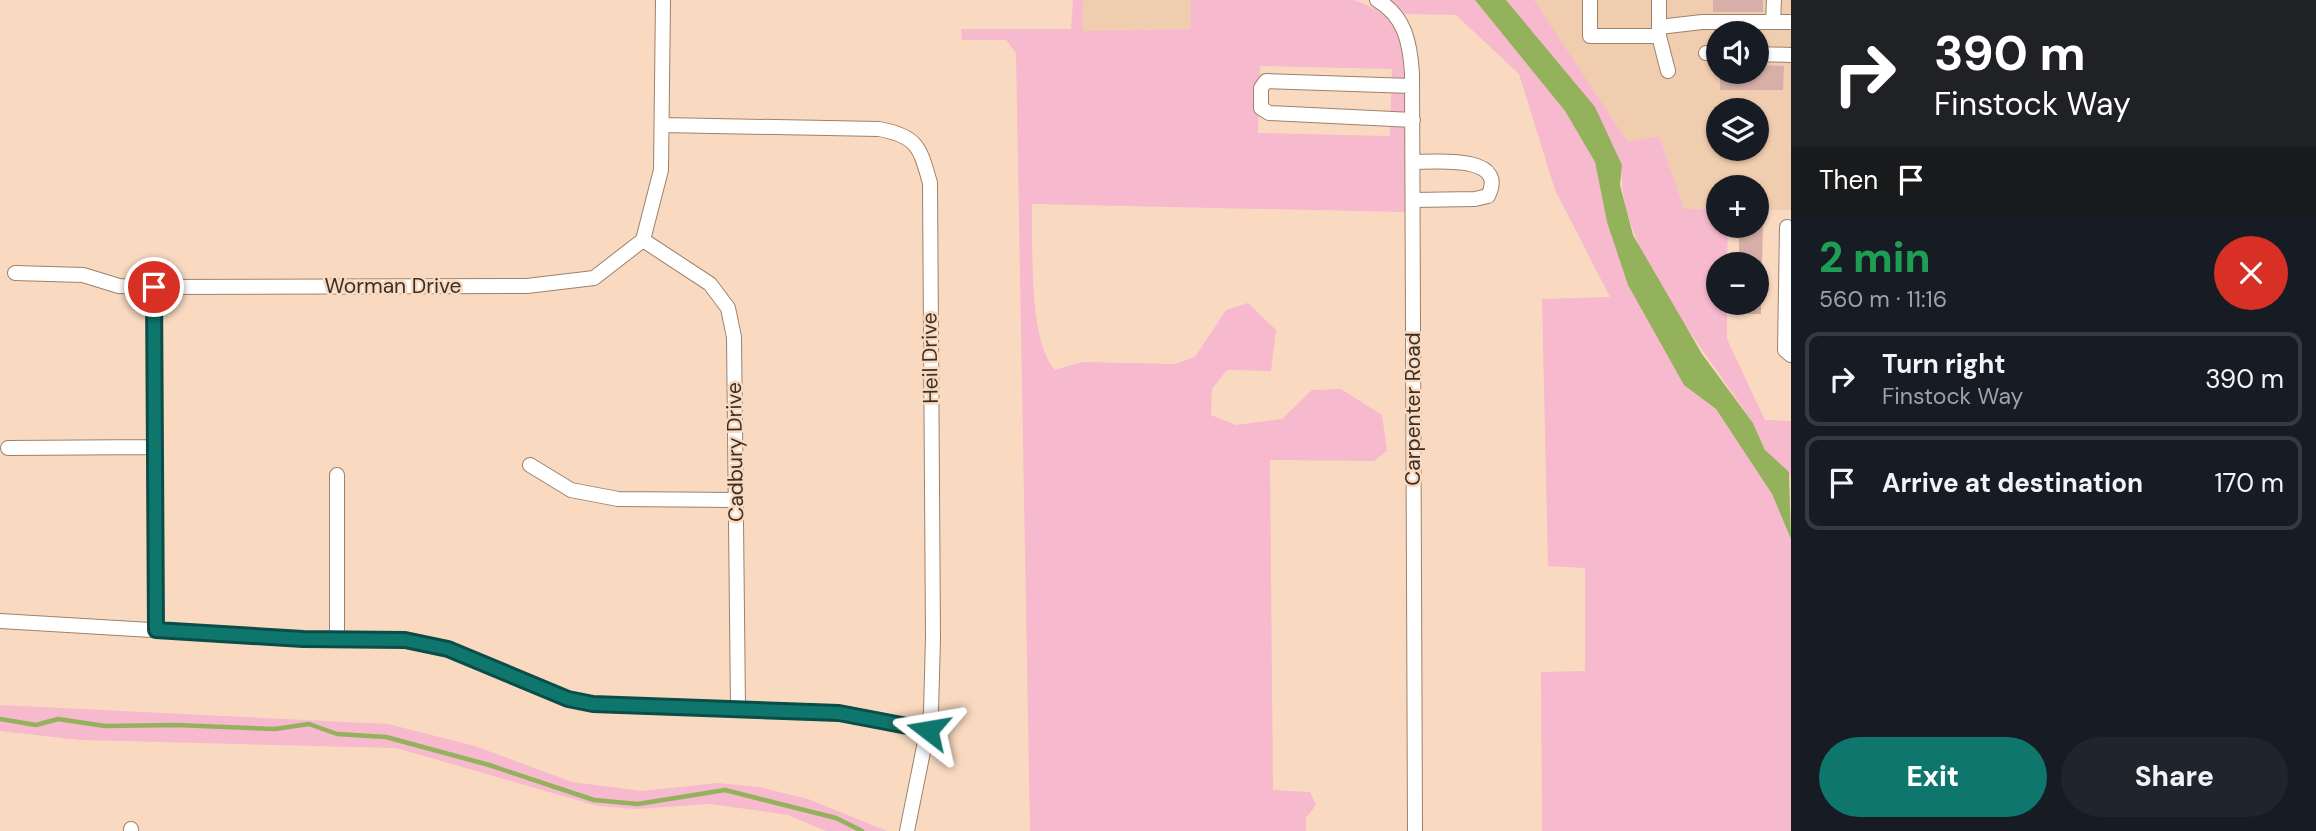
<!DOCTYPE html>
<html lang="en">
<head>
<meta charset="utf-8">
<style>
  body { margin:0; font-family:"DM Sans",sans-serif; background:#20242c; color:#f1f3f6; height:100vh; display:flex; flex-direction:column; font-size:26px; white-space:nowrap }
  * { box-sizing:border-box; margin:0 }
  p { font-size:23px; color:#9ea1a6 }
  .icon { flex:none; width:38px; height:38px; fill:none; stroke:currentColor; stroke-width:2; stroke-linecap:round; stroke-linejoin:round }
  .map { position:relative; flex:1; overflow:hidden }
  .drawer { display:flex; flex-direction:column; background:#171b24; width:525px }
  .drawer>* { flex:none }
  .guide { background:#202124; color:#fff; overflow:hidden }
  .tools { position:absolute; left:1706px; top:21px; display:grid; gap:14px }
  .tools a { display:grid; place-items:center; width:63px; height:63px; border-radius:50%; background:#171b24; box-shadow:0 2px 5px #0004; font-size:35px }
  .pin { position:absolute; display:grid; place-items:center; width:60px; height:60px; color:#fff; margin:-30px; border:4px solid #fff; border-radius:50%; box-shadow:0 2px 7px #0007 }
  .me { position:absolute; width:77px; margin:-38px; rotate:284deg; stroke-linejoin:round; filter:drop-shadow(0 0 5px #0008) }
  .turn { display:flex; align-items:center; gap:24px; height:147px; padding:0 28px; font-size:32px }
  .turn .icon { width:91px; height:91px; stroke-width:2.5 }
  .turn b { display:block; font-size:49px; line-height:60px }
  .then { display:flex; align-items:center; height:66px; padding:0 28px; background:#0003; gap:14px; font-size:26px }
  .round { display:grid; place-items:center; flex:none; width:74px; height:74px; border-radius:37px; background:#20242c }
  .overview { display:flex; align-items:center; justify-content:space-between; height:119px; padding:0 28px }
  h1 { font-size:42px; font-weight:800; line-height:52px; color:#1e9e55 }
  .action { display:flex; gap:14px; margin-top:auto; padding:14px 28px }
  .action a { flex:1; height:80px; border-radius:42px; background:#0f766e; color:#fff; font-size:28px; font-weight:800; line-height:80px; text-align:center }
  .action a+a { background:#20242c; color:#f1f3f6 }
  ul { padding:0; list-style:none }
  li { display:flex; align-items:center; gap:21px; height:94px; margin:0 14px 10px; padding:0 14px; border:4px solid #363941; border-radius:14px }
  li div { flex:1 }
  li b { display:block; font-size:26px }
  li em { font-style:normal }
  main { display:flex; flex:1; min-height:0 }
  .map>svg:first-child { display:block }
  .built { fill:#f1cdaf; fill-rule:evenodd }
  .green { fill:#f7b9cd; fill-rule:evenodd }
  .water { fill:#93b25b }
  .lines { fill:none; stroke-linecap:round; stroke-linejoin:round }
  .stream { stroke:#93b25b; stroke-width:4.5 }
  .building { fill:#d7afa8 }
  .minor-casing { stroke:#9e816a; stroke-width:16 }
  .minor { stroke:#fff; stroke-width:14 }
  .route-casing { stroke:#0a4d48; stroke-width:18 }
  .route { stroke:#0f766e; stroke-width:12 }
  .labels { text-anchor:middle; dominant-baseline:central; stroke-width:5; stroke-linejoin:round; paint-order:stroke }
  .street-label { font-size:21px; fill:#3b2f25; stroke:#f9dac1 }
</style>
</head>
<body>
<main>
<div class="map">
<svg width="1791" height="831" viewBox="0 0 1791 831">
  <rect width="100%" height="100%" fill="#f9dac1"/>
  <path class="built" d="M 1083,0 L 1191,0 L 1192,29 L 1081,31 Z
    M 1534,0 L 1791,0 L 1791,210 L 1757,210 L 1757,187 L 1718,187 L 1718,209 L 1684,210 L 1659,136 L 1628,142 ZM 1718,33 L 1757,33 L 1757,72 L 1718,72 ZM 1718,110 L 1757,110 L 1757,149 L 1718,149 Z"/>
  <path class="green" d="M 1073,0 L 1083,0 L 1082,31 L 1191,29 L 1191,0 L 1353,0 C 1368,4 1385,13 1394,27 C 1412,55 1404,173 1405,212 L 1032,204 C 1033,245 1028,341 1055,370 L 1082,362 L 1175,364 L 1195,357 L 1226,310 L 1248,303 L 1276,330 L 1271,371 L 1227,370 L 1212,389 L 1211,415 L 1236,425 L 1282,419 L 1312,390 L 1341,389 L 1382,415 L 1387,451 L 1374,461 L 1270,460 L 1273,790 L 1310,792 L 1316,805 L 1306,818 L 1306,831 L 1030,831 L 1016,53 L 1006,40 L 962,40 L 961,29 L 1071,29 ZM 1260,66 L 1392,69 L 1390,136 L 1258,133 Z
    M 1391,0 L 1475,0 L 1565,111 L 1595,162 L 1607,222 L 1684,385 L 1716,409 L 1772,494 L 1791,539 L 1791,831 L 1542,831 L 1541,672 L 1585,671 L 1585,568 L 1548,566 L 1542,299 L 1610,297 L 1555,190 L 1519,74 L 1456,15 L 1405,14 Z
    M 1506,0 L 1534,0 L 1628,142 L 1659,136 L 1684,209 L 1718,209 L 1718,226 L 1728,226 L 1727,264 L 1718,264 L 1718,303 L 1727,303 L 1727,339 L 1765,420 L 1791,421 L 1791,478 C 1786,466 1774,461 1766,451 C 1760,442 1758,430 1752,422 C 1709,353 1615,249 1622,165 Z
    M 0,705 L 388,724 L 475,746 L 572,782 L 642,791 L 717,783 L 759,787 L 808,799 L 887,831 L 826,831 L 788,815 L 710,804 L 636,809 L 598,806 L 396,748 L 80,740 L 0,731 Z"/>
  <path class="water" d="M 1475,0 L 1506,0 L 1595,107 L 1622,165 L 1620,185 L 1633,235 L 1702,354 L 1753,423 L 1765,450 L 1789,472 L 1791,539 L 1772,494 L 1716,409 L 1684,385 L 1628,285 L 1607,222 L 1595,162 L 1565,111 Z"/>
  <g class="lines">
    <path class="stream" d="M 0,719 L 36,725 L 58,719 L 105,726 L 176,725 L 275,729 L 309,724 L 337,734 L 386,737 L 489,765 L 594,800 L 638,804 L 725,790 L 836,818 L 862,831"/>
  </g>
  <path class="building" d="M 1713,0 L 1763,0 L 1763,12 L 1713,12 Z
    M 1757,65 L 1784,66 L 1783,90 L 1720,90 L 1720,72 L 1757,72 Z
    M 1739,226 L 1763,226 L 1762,264 L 1739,264 Z
    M 1738,303 L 1761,303 L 1761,314 L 1737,314 Z"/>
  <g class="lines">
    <defs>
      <path id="minor" d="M 1377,0 C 1405,16 1410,43 1412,73 L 1415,831
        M 1590,0 L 1590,36 L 1659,36
        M 1659,0 L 1659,36 L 1668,71
        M 1773,22 L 1774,0
        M 1659,27 L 1702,22 L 1791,22
        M 1706,53 L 1718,54
        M 1757,54 L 1791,55
        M 1412,86 L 1266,81 L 1261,88 L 1261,108 L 1269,113 L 1413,120
        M 662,125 L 879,129 C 918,136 920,148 930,183 L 933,638 L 931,712 L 907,831
        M 1413,200 L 1475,199 L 1488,196 C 1509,154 1434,162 1413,162
        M 1787,227 L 1785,350 L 1791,355
        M 643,240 L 710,284 L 728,308 L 734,337 L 738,707
        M 15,273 L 83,275 L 119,286 L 154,287 L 527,286 L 594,278 L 643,240 L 661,170 L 663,0
        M 154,287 L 156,630
        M 8,448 L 155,447
        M 530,465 L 571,490 L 618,499 L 736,500
        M 0,621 L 303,639 L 405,640 L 448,649 L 568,699 L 593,704 L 839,713 L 928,730
        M 337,639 L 337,475
        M 131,829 L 131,831"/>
    </defs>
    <use href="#minor" class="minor-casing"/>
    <use href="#minor" class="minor"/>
  </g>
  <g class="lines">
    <defs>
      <path id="route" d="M 154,287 L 156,630 L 303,639 L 405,640 L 448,649 L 568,699 L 593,704 L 839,713 L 928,730"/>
    </defs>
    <use href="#route" class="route-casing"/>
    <use href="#route" class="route"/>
  </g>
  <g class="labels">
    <g class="street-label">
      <text x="393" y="286">Worman Drive</text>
      <text transform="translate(930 358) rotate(-91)">Heil Drive</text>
      <text transform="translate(1413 409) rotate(-90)">Carpenter Road</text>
      <text transform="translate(735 452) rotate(-91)">Cadbury Drive</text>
    </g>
  </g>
</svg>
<div class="tools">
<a><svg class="icon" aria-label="sound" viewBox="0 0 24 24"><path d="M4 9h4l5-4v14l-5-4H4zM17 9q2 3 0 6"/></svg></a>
<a><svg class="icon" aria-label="layers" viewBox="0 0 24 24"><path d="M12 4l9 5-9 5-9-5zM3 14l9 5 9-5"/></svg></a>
<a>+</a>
<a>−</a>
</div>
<div class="pin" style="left:154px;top:287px;background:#d93025"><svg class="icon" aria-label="arrive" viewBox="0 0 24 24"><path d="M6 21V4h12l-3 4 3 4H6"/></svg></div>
<svg class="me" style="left:928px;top:730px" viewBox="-20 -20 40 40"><path d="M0-17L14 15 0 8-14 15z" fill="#0f766e" stroke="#fff" stroke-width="4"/></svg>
</div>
<section class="drawer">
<div class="guide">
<div class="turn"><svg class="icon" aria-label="right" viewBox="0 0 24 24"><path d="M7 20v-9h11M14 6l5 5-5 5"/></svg><div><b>390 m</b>Finstock Way</div></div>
<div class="then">Then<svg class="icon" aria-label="arrive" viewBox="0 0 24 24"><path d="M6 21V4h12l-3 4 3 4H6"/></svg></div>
</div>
<div class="overview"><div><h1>2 min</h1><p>560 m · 11:16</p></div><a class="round" style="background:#d93025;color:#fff"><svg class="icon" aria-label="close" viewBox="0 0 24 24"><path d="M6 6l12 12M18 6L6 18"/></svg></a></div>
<ul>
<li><svg class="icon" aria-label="right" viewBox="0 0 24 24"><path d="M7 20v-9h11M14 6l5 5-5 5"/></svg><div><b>Turn right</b><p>Finstock Way</p></div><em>390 m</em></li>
<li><svg class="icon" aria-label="arrive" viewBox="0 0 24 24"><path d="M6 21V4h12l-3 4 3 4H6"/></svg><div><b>Arrive at destination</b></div><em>170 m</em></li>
</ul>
<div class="action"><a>Exit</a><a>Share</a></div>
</section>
</main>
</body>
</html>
